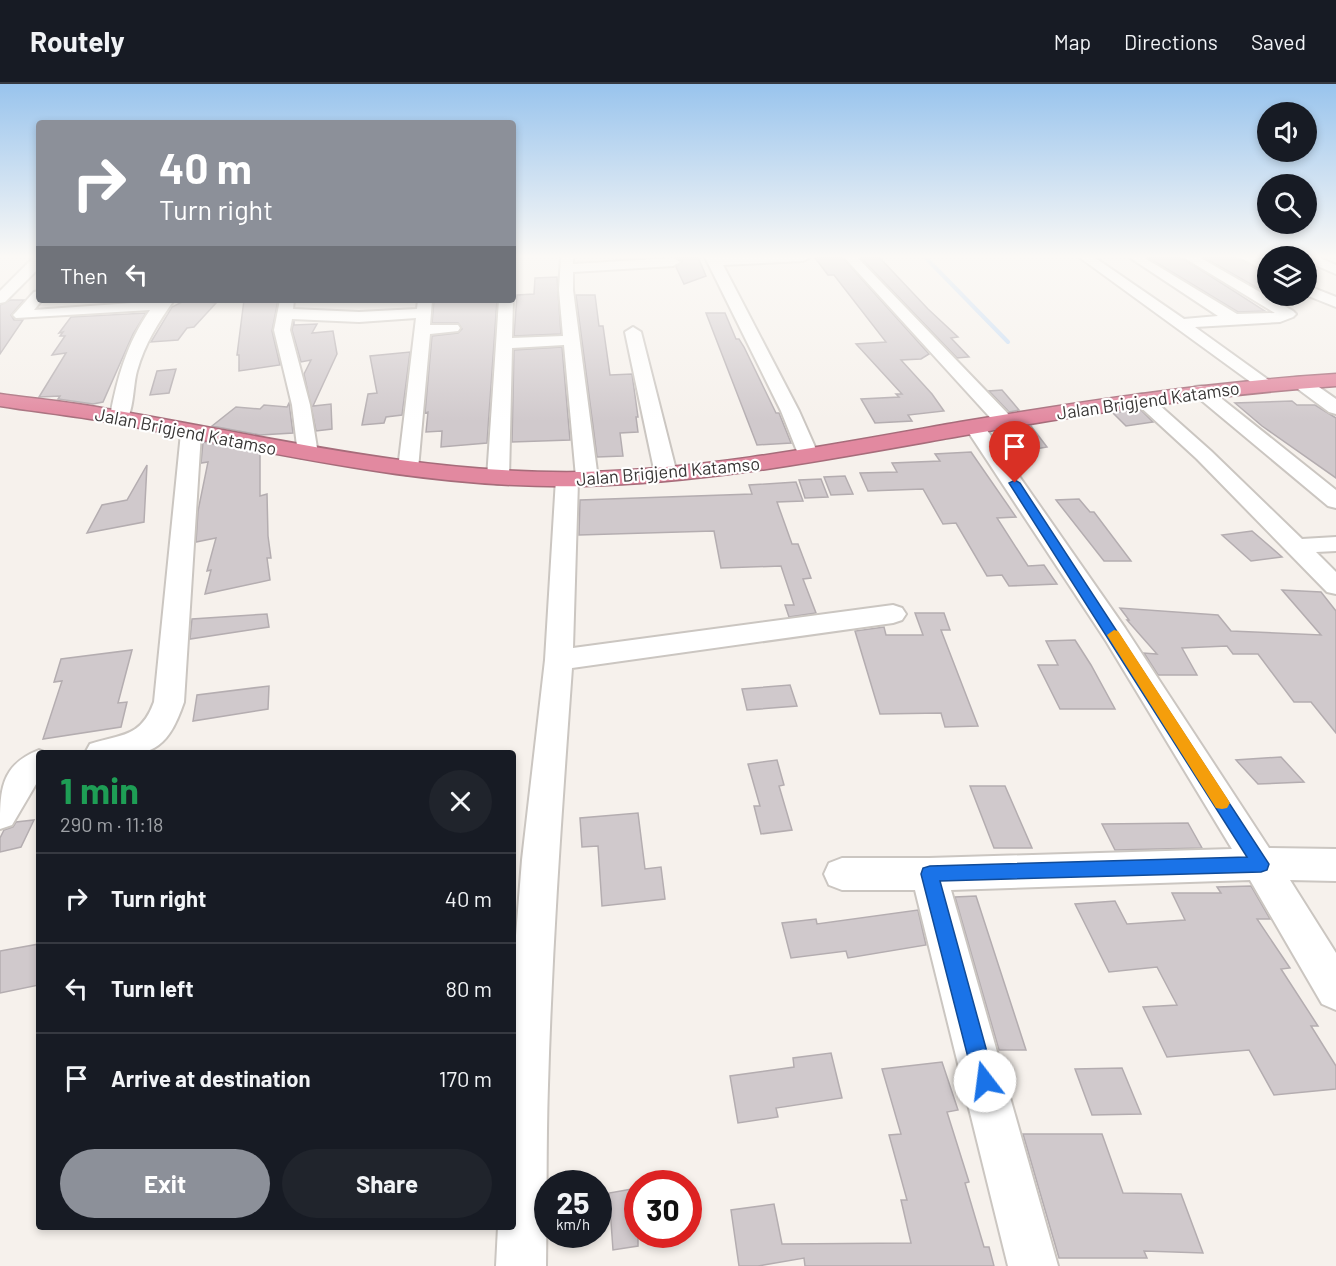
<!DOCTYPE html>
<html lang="en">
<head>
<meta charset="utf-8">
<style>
  body { margin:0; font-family:Barlow,sans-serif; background:#20242c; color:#f1f3f6; height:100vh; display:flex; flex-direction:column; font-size:22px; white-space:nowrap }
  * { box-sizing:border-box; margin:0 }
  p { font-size:20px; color:#9ea1a6 }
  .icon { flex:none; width:33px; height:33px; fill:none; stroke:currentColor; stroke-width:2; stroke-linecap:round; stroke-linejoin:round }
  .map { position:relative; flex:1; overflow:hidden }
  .details { position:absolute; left:36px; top:666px; width:480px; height:480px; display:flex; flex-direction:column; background:#171b24; border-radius:6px; box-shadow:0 3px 9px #0003 }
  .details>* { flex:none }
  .guide { position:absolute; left:36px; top:36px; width:480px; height:183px; border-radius:6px; box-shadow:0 3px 9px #0003; background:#8c9099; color:#fff; overflow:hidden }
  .controls { position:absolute; left:1257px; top:18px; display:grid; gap:12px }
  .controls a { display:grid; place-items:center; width:60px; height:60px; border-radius:50%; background:#171b24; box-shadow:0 3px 9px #0003; font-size:30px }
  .speed { position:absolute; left:534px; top:1086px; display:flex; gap:12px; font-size:30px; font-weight:700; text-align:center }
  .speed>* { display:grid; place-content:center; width:78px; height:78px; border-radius:50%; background:#171b24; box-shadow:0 3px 9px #0003; line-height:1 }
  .speed small { font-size:15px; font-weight:400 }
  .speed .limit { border:9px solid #d22; background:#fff; color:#111 }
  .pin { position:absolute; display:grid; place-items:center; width:51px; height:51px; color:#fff; margin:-62px -26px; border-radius:50% 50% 50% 0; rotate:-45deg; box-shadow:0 0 6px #0007 }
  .pin .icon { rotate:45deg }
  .me { position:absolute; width:66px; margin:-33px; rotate:345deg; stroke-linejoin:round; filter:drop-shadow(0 0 4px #0008) }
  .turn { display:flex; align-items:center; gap:21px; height:126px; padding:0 24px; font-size:27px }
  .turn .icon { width:78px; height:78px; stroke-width:2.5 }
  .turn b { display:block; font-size:42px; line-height:51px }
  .then { display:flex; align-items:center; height:57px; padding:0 24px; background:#0003; gap:12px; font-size:22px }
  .round { display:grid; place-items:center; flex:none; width:63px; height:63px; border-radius:32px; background:#20242c }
  .head { display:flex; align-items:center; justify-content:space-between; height:102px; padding:0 24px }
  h1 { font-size:36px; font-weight:700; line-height:45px; color:#1e9e55 }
  .button { display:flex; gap:12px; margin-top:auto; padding:12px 24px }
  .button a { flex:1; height:69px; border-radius:36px; background:#8c9099; color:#fff; font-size:24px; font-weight:700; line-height:69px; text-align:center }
  .button a+a { background:#20242c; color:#f1f3f6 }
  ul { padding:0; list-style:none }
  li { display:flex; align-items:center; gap:18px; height:90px; padding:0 24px; border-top:2px solid #363941 }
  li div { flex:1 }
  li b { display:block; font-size:22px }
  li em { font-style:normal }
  header { display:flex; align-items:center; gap:36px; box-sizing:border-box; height:84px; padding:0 30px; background:#171b24; border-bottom:2px solid #363941 }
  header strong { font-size:28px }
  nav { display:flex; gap:33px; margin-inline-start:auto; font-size:21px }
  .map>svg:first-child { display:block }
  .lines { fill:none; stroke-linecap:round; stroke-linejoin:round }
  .stream { stroke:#c4dbf5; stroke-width:4 }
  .building { fill:#d0c9cc; stroke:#b4adb0; stroke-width:1.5 }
  .minor-casing { stroke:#cbc6c1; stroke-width:4 }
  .highway-casing { stroke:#a66c7a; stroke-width:3 }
  .minor { fill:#fff; fill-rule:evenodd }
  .highway { fill:#e289a0; fill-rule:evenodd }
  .route { fill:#1a73e8; stroke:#114b97; stroke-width:1.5 }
  .slow { fill:#f59e0b }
  .labels { text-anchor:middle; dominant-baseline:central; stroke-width:4.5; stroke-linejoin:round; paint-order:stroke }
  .far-street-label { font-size:18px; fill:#373534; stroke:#fff }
</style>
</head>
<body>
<header>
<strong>Routely</strong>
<nav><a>Map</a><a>Directions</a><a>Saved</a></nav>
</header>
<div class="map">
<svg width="1336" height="1182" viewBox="0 0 1336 1182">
  <rect width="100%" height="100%" fill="#f6f1ec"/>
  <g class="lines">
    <path class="stream" d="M 925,173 L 1008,258"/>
  </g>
  <path class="building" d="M 675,173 L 698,173 L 706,192 L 684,200 L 676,183 L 682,177 Z
    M 842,173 L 929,270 L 921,275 L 901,276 L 932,310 L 944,327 L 908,331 L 912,337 L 875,339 L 861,315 L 899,313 L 896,310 L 902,310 L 856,260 L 886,258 L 834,191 L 828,191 L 815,174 Z
    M 860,173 L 879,173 L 928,225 L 958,253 L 951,254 L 969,273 L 957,274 Z
    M 1147,173 L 1181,173 L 1265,227 L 1238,228 Z
    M 1203,173 L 1237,173 L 1268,190 L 1268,210 Z
    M 557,193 L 561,250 L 514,252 L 517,211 L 534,210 L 535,194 Z
    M 576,211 L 595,211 L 599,242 L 603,242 L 610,291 L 632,290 L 638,333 L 636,333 L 638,348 L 620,349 L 623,372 L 597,373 Z
    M 10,216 L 24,216 L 11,231 L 14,236 L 23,236 L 0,270 L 0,221 Z
    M 186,216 L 216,219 L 194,243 L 187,244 L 178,256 L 151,258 L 172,223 Z
    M 244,216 L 278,216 L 272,247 L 280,281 L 239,287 L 239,271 L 237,271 Z
    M 434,216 L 497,216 L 487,359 L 441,363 L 442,347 L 426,348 L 428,328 L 425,329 L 432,252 L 458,249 L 462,245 L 458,239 L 432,239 Z
    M 146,229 L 133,250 L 103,318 L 93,320 L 58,315 L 60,312 L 39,313 L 66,269 L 52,271 L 65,252 L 60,252 L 63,248 L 59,249 L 71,233 Z
    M 706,229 L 725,229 L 736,255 L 739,255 L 744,263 L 776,329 L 779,329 L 791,359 L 757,361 Z
    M 294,237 L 294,241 L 317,240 L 312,249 L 333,247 L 337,270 L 313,322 L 331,320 L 332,345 L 316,347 L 304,290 L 311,276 L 301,278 L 292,246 Z
    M 562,263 L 570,356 L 512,358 L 514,266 Z
    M 410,268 L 402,331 L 386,333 L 384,339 L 362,341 L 368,310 L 377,309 L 370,272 Z
    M 176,285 L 169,309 L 150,311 L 157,287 Z
    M 1002,306 L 1014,320 L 1019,326 L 1009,328 L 989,307 Z
    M 1292,317 L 1297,321 L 1315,321 L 1336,334 L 1336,394 L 1262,342 L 1235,319 Z
    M 289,319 L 293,349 L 260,351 L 212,342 L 236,323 L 260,325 L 264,321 L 287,323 Z
    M 1140,325 L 1153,338 L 1126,342 L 1113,329 Z
    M 1031,342 L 1047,363 L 1013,369 L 997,348 Z
    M 203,358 L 260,369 L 260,412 L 267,410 L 268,452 L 271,474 L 267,474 L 270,496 L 205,510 L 211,486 L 207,487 L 216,454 L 196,458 L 198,427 L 208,378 L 201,379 Z
    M 971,368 L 1016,433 L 997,434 L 1028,482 L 1044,481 L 1057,500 L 1009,502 L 1002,491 L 987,492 L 956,439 L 943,440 L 923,405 L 868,407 L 860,389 L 897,388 L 892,379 L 940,377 L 935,370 Z
    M 147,381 L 144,438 L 87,449 L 102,421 L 127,416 Z
    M 845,392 L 853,410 L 831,411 L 824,393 Z
    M 821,395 L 828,413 L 805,414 L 799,396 Z
    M 796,398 L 803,417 L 777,418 L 792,460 L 798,460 L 811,494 L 803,495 L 816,529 L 789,533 L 785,521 L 794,521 L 781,482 L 721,484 L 714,447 L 579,451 L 580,416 L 752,410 L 749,401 Z
    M 1079,415 L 1090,428 L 1094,428 L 1131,477 L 1104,477 L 1056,416 Z
    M 1252,447 L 1282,473 L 1251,477 L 1222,451 Z
    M 1282,506 L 1321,508 L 1336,527 L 1336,649 L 1311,618 L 1294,618 L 1258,570 L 1233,570 L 1227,562 L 1182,564 L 1197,591 L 1158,591 L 1144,569 L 1157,570 L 1127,536 L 1129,536 L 1120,524 L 1218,531 L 1231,547 L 1321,551 Z
    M 915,529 L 944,529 L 950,546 L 941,546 L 978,642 L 945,643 L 941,629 L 880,630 L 855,547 L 884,543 L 886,551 L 923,551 Z
    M 267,530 L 269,543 L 190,555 L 192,535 Z
    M 1075,556 L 1091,581 L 1115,625 L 1060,625 L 1038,581 L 1058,581 L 1046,557 Z
    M 132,566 L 118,619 L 127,618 L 121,643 L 43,655 L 62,597 L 54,598 L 61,575 Z
    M 790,601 L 797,622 L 747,626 L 742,605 Z
    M 269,602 L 268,625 L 193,637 L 197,611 Z
    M 1281,673 L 1304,698 L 1258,700 L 1236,676 Z
    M 777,676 L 784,701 L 779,702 L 792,746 L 761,750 L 754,722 L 760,722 L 748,680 Z
    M 970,702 L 1005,702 L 1032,764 L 994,764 Z
    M 638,729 L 645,785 L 661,783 L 665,815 L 602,822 L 598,762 L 582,763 L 580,734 Z
    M 34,736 L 21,763 L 0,768 L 0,754 L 4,746 L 13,743 L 16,738 Z
    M 1188,739 L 1202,764 L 1115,766 L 1102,740 Z
    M 1251,802 L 1270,835 L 1257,835 L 1290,884 L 1281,885 L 1318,942 L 1311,942 L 1336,982 L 1336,1005 L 1274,1011 L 1249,966 L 1167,973 L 1143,923 L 1177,921 L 1157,883 L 1109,888 L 1075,820 L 1115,817 L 1127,840 L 1185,836 L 1172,809 L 1221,809 L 1217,803 Z
    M 976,812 L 1026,966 L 999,966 L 955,813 Z
    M 918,826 L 926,861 L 848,874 L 846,867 L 791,874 L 782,839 L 816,835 L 817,840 Z
    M 39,860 L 39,901 L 0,909 L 0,867 Z
    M 831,969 L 842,1014 L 776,1024 L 778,1033 L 738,1039 L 730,992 L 794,983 L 793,974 Z
    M 942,978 L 958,1026 L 947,1028 L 969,1098 L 965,1099 L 984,1163 L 989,1163 L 994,1182 L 805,1182 L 804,1174 L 758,1182 L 739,1182 L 731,1126 L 774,1120 L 782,1160 L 911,1159 L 901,1116 L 907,1116 L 889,1051 L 901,1050 L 882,985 Z
    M 1122,984 L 1141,1030 L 1092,1031 L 1075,985 Z
    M 1023,1050 L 1102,1050 L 1123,1109 L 1181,1110 L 1203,1169 L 1144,1167 L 1147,1174 L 1059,1174 Z
    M 638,1104 L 638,1162 L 613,1166 L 609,1109 Z"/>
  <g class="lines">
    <defs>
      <path id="minor" d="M 34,173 L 39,173 L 39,184 L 5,218 L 0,219 L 0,207 Z
        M 561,173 L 573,173 L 573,180 L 673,174 L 680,178 L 673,182 L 573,188 L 573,206 L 598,395 L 595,400 L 587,401 L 578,397 L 573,564 L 893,521 L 902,524 L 906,530 L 902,536 L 893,539 L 572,584 C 562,723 552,861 548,1001 C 546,1061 547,1122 546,1182 L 496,1182 L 498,1143 L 513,1143 L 513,889 L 522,776 L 545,576 L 556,395 L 559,390 L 567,389 L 576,393 L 564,261 L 512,264 L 509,394 L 505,398 L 498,400 L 491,398 L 487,394 L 499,216 L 513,216 L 512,254 L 563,252 L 559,206 Z
        M 705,173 L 810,173 L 803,177 L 723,181 L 799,327 L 819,372 L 816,376 L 802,376 L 799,372 L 781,327 Z
        M 844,173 L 857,173 L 1011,333 L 1014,337 L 1011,341 L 997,341 Z
        M 1079,173 L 1094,173 L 1184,235 L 1218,232 L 1129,173 L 1143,173 L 1237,230 L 1275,229 L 1183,173 L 1199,173 L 1293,227 L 1296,230 L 1293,233 L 1280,238 L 1195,243 L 1274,300 L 1271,304 L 1259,304 Z
        M 1239,173 L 1255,173 L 1268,179 L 1268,188 Z
        M 1306,173 L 1318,173 L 1336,181 L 1336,190 L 1306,177 Z
        M 1306,201 L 1336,213 L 1336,223 L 1306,211 Z
        M 39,207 L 39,216 L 42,216 L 34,226 L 174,216 C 158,239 145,259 137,287 C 133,301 134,325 126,337 L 112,337 L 110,333 C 117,294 127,259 150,226 L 16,234 L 13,231 L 16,228 L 34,208 Z
        M 280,216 L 294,216 L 293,225 L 359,228 L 417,225 L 418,216 L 432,216 L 430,241 L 458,241 L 460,244 L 458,247 L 430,250 L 418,385 L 415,389 L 408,391 L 401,389 L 398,385 L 416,234 L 359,238 L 292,235 L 290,246 L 310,321 L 318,370 L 315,374 L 301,374 L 298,370 L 292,321 L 274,246 Z
        M 633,243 L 641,248 L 677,390 L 673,394 L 666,396 L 659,394 L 655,390 L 625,248 Z
        M 1300,293 L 1306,294 L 1336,315 L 1336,330 L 1329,328 L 1294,302 L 1291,298 L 1294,294 Z
        M 1201,302 L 1207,303 L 1336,406 L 1336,424 L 1328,422 L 1195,311 L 1192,307 L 1195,303 Z
        M 1142,310 L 1148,311 L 1211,367 L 1302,455 L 1336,453 L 1336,467 L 1316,468 L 1336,488 L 1336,510 L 1327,508 L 1197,375 L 1136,319 L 1133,315 L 1136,311 Z
        M 975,337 L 982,339 L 1125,544 L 1269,764 L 1336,765 L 1336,797 L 1290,796 L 1336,869 L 1336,926 L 1322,920 L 1250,796 L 951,806 L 1058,1182 L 1008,1182 L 915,806 L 842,806 L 829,801 L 824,790 L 829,779 L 842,774 L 929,774 L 1232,765 L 1106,557 L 965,343 L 968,339 Z
        M 191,343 L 198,345 L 201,349 L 184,618 C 163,680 141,669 85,669 L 90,660 C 121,650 141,654 154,618 L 181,349 L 184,345 Z
        M 39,666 L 47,669 L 39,669 L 39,695 L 12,741 L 0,745 C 0,707 0,681 39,666 Z"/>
      <path id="highway" d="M 1336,290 L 1336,302 C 1209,311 1085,330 960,352 C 835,374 710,399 584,402 C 421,406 266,366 107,338 C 72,331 36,328 0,322 L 0,310 C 36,315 72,318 107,325 C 266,352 422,391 584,388 C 710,385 835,360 960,338 C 1085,317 1209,298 1336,290 Z"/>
    </defs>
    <use href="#minor" class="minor-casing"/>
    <use href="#highway" class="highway-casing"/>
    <use href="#minor" class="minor"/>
    <use href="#highway" class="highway"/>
  </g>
  <linearGradient id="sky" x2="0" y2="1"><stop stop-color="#99c4ed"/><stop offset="0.51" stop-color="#fbf9f6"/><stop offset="1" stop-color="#fbf9f6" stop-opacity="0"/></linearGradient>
  <rect width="1336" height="338" fill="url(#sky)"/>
  <path class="route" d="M 1015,396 L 1020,399 L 1269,780 L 1267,786 L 1261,788 L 940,797 L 995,997 L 992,1005 L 985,1008 L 977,1005 L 974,997 L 921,790 L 923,784 L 930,782 L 1247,773 L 1009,399 Z"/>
  <path class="slow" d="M 1114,546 L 1118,547 L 1227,714 L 1230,719 L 1227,724 L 1222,725 L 1216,724 L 1107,551 Z"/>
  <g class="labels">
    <g class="far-street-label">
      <text transform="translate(1148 316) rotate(-8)">Jalan Brigjend Katamso</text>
      <text transform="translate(186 347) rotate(11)">Jalan Brigjend Katamso</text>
      <text transform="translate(668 387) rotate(-5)">Jalan Brigjend Katamso</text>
    </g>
  </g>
</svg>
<div class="controls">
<a><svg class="icon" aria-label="sound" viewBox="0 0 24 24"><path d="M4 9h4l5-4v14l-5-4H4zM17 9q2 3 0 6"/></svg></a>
<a><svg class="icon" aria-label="search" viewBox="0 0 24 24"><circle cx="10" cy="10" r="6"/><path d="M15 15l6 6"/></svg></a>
<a><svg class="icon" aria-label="layers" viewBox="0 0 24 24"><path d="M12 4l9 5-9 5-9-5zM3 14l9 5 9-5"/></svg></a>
</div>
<div class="speed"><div>25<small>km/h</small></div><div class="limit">30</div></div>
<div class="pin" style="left:1015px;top:399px;background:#d93025"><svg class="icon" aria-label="arrive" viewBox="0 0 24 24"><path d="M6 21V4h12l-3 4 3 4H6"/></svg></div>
<svg class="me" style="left:985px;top:997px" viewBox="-20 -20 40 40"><circle r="19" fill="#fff"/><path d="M0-13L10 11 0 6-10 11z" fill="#1a73e8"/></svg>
<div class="guide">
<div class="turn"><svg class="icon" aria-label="right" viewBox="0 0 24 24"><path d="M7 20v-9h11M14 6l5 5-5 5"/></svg><div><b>40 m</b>Turn right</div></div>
<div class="then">Then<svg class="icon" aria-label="left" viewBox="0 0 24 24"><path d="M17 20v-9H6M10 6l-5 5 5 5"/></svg></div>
</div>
<section class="details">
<div class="head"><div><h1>1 min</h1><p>290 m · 11:18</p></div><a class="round"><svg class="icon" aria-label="close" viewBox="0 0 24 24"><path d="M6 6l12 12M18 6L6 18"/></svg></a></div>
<ul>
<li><svg class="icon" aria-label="right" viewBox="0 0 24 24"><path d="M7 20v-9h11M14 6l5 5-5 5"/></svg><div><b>Turn right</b></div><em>40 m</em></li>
<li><svg class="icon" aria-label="left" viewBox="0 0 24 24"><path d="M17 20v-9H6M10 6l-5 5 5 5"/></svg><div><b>Turn left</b></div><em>80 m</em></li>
<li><svg class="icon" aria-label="arrive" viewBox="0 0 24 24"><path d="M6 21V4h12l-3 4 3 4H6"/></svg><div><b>Arrive at destination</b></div><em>170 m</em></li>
</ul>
<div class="button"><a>Exit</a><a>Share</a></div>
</section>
</div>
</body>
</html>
